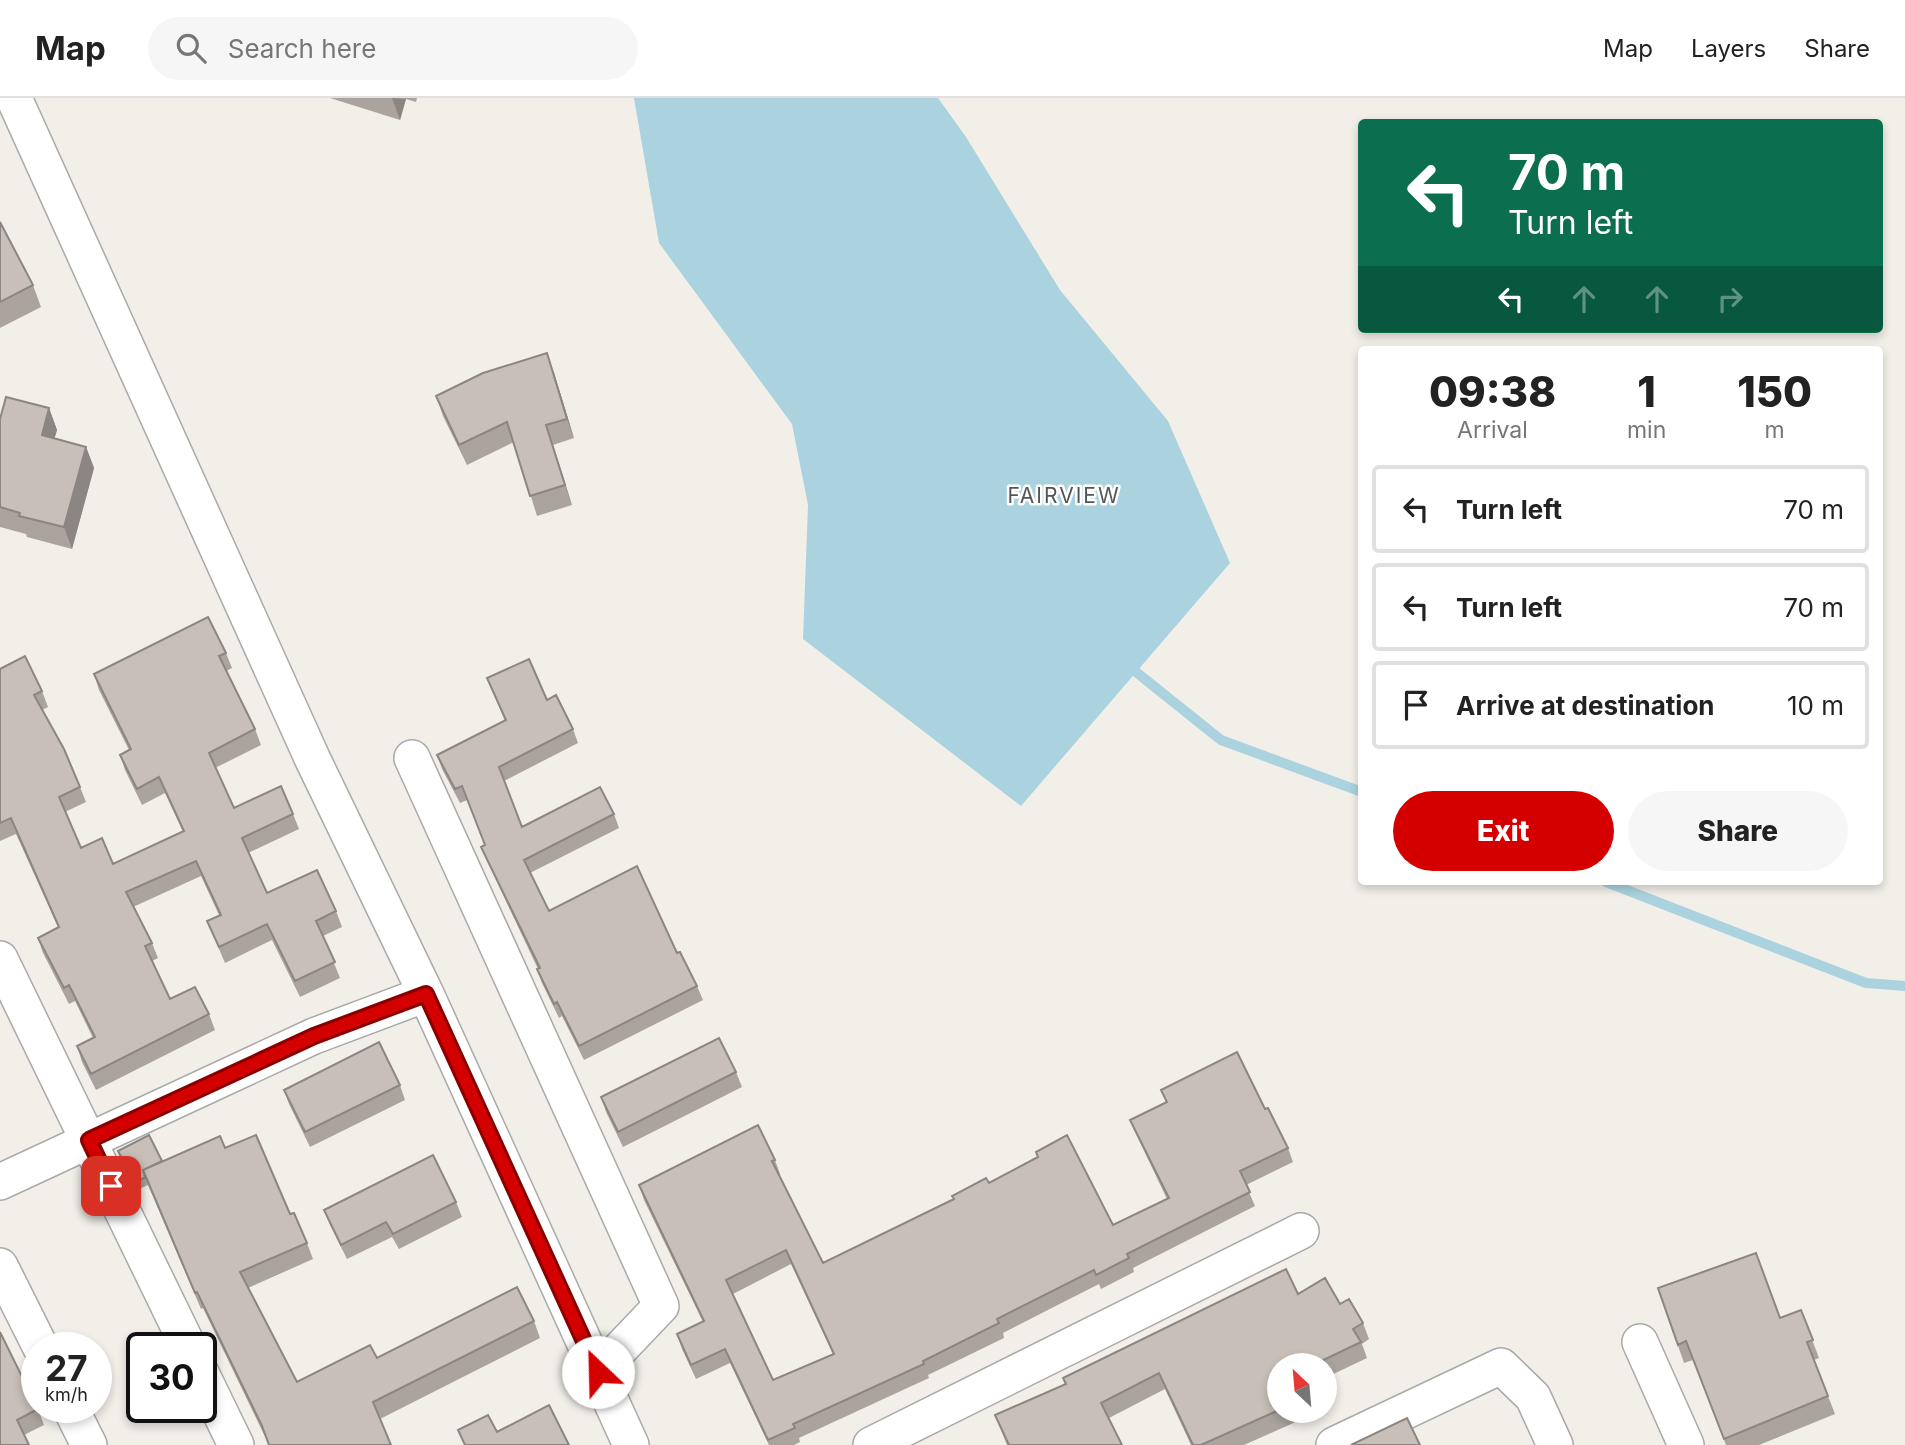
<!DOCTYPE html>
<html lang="en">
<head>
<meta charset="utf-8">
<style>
  body { margin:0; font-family:Inter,sans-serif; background:#f6f6f6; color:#222; height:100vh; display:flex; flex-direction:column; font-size:26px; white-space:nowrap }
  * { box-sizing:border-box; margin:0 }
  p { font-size:23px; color:#767676 }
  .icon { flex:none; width:38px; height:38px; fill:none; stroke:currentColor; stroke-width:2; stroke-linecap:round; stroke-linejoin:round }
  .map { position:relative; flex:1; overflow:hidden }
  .drawer { position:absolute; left:1358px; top:248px; width:525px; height:539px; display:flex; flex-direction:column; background:#fff; border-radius:7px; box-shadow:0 4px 10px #0003 }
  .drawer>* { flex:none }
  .banner { position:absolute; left:1358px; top:21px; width:525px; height:214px; border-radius:7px; box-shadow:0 4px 10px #0003; background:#0b6e4f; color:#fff; overflow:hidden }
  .needle { width:46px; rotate:334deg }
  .fabs { position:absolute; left:1267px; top:1255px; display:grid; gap:14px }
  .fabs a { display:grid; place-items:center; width:70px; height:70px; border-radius:50%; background:#fff; box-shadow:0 4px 10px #0003; font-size:35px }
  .speed { position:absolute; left:21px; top:1234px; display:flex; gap:14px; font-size:35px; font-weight:700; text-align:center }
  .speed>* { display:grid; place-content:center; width:91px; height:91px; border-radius:50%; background:#fff; box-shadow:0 4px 10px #0003; line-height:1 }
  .speed small { font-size:18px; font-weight:400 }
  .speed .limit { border:4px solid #111; border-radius:10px; background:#fff; color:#111 }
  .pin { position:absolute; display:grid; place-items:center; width:60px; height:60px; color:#fff; margin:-30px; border-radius:14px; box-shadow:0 4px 10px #0006 }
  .me { position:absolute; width:77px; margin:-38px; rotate:336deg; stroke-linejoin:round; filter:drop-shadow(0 0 5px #0008) }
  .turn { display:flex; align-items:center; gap:24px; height:147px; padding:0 35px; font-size:32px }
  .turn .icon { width:91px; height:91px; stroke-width:2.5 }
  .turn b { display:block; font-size:49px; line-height:60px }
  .lanes { display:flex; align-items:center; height:66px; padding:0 35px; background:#0003; justify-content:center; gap:35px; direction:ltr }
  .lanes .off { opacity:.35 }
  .eta { display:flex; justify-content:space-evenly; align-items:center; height:119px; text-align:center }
  .eta b { font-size:42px; font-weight:800; line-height:49px }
  .cta { display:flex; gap:14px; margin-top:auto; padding:14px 35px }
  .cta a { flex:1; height:80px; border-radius:42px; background:#d40000; color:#fff; font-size:28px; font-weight:800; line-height:80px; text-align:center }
  .cta a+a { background:#f6f6f6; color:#222 }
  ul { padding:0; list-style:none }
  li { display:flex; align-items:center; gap:21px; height:88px; margin:0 14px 10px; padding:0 21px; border:4px solid #e0e0e0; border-radius:7px }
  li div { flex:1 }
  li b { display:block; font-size:26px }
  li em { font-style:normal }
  header { display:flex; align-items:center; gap:42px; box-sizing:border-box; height:98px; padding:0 35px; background:#fff; border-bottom:2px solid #e0e0e0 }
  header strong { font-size:33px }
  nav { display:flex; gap:38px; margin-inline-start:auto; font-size:24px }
  .search { width:490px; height:63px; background:#f6f6f6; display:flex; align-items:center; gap:18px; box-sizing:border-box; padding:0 24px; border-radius:38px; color:#767676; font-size:26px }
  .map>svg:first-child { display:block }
  .water { fill:#aad3df }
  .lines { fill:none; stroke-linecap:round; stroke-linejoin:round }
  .stream { stroke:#aad3df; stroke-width:10 }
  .street-casing { stroke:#a9a9a9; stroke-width:38 }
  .street { stroke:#fff; stroke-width:35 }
  .wall { fill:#aba49e; fill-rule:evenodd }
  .shaded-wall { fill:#8b8681 }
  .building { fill:#c7bfb8; stroke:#8b8681; stroke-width:2; fill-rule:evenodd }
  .route-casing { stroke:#8a0000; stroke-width:18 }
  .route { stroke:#d40000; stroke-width:12 }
  .labels { text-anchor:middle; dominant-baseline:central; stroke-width:5; stroke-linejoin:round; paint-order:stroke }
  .neighbourhood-label { font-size:21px; letter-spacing:2px; fill:#555; stroke:#fff }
</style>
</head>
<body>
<header>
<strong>Map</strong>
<div class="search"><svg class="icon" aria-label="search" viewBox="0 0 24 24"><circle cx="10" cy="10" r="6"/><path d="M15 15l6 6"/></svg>Search here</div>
<nav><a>Map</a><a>Layers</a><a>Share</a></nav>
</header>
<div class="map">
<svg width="1905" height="1347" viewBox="0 0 1905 1347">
  <rect width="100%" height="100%" fill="#f2efe9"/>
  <path class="water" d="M 634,0 L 938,0 L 966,39 L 1060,192 L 1168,323 L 1230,465 L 1021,708 L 803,541 L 808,407 L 792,326 L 659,145 Z"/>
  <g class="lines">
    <path class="stream" d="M 1136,574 L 1221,642 L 1362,694
      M 1606,784 L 1866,885 L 1905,888"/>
    <defs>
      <path id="street" d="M 14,0 L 313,662 L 426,896 L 631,1347
        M 412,660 L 661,1208 L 598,1274
        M 0,861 L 189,1250
        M 0,1084 L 314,938 L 426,896
        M 0,1168 L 41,1250
        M 1640,1244 L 1686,1347
        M 201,1275 L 236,1347
        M 70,1309 L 89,1347
        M 871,1347 L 1301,1133
        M 1334,1347 L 1501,1268 L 1533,1299 L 1555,1347"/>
    </defs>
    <use href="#street" class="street-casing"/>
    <use href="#street" class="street"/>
  </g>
  <path class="wall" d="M 330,0 L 417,0 L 416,4 L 406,1 L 400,22 Z
    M 0,124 L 33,187 L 41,209 L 0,230 Z
    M 554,275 L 574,340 L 553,347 L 572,407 L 537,418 L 514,344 L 467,367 L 443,318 L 436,298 Z
    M 49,310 L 57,332 L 54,341 L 86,349 L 94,370 L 72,451 L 27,439 L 26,436 L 0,429 L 0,321 Z
    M 226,555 L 232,570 L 226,573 L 255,631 L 261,647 L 215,670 L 234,710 L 293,716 L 299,731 L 248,755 L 267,795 L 336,813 L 342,829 L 323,838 L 340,880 L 300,899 L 272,842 L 225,865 L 207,823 L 219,817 L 201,778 L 133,809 L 152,845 L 158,860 L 152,863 L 170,901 L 209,916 L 215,932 L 96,992 L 82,964 L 77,948 L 93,940 L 75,903 L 69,906 L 43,855 L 38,840 L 58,829 L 16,736 L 0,743 L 0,571 L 42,593 L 48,609 L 42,612 L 80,689 L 86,704 L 65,714 L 81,750 L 113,766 L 183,734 L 165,695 L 142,707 L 125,672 L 120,657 L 129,652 L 99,592 L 94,576 Z
    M 487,580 L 547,602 L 573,631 L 578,645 L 504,683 L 522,729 L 614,716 L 619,730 L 530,775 L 549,813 L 677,855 L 697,888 L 703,902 L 584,962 L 562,918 L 559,920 L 542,885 L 537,871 L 538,871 L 487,763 L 481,749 L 485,747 L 467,702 L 460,705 L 442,671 L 437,657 L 505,623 Z
    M 736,974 L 742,989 L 623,1049 L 606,1014 L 601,999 Z
    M 400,987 L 405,1002 L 310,1049 L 289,1006 L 284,992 Z
    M 1161,992 L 1265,1011 L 1288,1050 L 1293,1064 L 1246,1087 L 1255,1108 L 1133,1170 L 1134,1174 L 1101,1191 L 1099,1186 L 1003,1235 L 1004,1240 L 928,1277 L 929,1280 L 799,1340 L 800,1344 L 794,1347 L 769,1347 L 730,1265 L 696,1281 L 682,1251 L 677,1236 L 703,1224 L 644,1102 L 639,1087 L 775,1062 L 780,1076 L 779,1077 L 823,1165 L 989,1085 L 1037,1059 L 1036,1054 L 1113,1127 L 1167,1101 L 1136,1036 L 1130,1022 L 1166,1004 ZM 791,1166 L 833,1256 L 773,1282 L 733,1196 Z
    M 225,1050 L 290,1116 L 307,1145 L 313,1161 L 248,1190 L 297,1284 L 377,1260 L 534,1223 L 540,1240 L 380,1321 L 269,1347 L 203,1210 L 201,1211 L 148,1087 L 137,1092 L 121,1061 L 118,1053 L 162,1063 Z
    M 456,1104 L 462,1119 L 399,1151 L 392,1139 L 347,1161 L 330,1127 L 324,1112 Z
    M 1658,1190 L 1780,1220 L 1801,1212 L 1819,1260 L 1814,1262 L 1835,1316 L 1759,1347 L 1726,1347 L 1693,1262 L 1684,1265 Z
    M 1298,1196 L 1340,1206 L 1363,1225 L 1369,1241 L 1362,1246 L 1367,1260 L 1325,1280 L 1325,1267 L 1279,1267 L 1279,1312 L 1297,1312 L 1300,1322 L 1244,1347 L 1191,1347 L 1165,1291 L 1109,1320 L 1122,1347 L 1007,1347 L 995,1317 L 1065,1286 L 1063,1280 Z
    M 0,1234 L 38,1311 L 44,1327 L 24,1337 L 0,1347 Z"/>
  <path class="shaded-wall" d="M 392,0 L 406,1 L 400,22 Z
    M 547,255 L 554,275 L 574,340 L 567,321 Z
    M 49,310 L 57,332 L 49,359 L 42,337 Z
    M 546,327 L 553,347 L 572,407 L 565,387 Z
    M 86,349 L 94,370 L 72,451 L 64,429 Z"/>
  <path class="building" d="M 0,124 L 33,187 L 0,204 Z
    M 547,255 L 567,321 L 546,327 L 565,387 L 530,398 L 507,324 L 459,347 L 436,298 L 483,275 Z
    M 6,299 L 49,310 L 42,337 L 86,349 L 64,429 L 19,418 L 20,415 L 0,409 L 0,321 Z
    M 208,519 L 226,555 L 219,558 L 255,631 L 209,655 L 234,710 L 281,688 L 293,716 L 242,740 L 267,795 L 317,772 L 336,813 L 316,823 L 335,864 L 295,883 L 267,826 L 219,849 L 207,823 L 221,817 L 196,763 L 126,794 L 152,845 L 145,848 L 170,901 L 195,889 L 209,916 L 91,976 L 77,948 L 95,939 L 69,887 L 64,890 L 38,840 L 59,829 L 11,720 L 0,725 L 0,571 L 25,558 L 42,593 L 34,597 L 64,651 L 80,689 L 59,699 L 81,750 L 102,740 L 113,766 L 184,733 L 159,679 L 137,691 L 120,657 L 131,651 L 94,576 Z
    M 529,561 L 547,602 L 556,597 L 573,631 L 499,669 L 522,729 L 600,689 L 614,716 L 524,762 L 549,813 L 637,768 L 677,855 L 680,854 L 697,888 L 579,948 L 557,904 L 554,906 L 537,871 L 540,870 L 481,749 L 485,747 L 462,688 L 455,691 L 437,657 L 506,622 L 487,580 Z
    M 719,940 L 736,974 L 618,1034 L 601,999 Z
    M 379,944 L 400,987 L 305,1034 L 284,992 Z
    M 1237,954 L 1265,1011 L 1268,1010 L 1288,1050 L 1240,1073 L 1250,1094 L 1127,1156 L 1129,1160 L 1096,1177 L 1094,1172 L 997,1221 L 999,1225 L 923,1263 L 924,1266 L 793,1326 L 795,1330 L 768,1342 L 725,1251 L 691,1267 L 677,1236 L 704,1223 L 639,1087 L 758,1027 L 775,1062 L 772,1063 L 823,1165 L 954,1101 L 952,1098 L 986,1080 L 989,1085 L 1038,1059 L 1036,1054 L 1067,1037 L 1113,1127 L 1169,1100 L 1130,1022 L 1167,1004 L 1161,992 ZM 786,1152 L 834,1256 L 773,1282 L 726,1182 Z
    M 149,1037 L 162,1063 L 143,1072 L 145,1079 L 135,1085 L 118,1053 Z
    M 256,1037 L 290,1116 L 294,1115 L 307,1145 L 240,1174 L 297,1284 L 370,1247 L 377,1260 L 517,1189 L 534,1223 L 373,1304 L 391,1347 L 269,1347 L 262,1328 L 197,1194 L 195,1195 L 143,1072 L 220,1038 L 225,1050 Z
    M 433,1057 L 456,1104 L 393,1136 L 386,1124 L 341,1147 L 324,1112 Z
    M 1756,1155 L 1780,1220 L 1801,1212 L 1813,1242 L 1807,1244 L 1828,1298 L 1724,1341 L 1686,1243 L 1678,1247 L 1658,1190 Z
    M 1286,1171 L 1298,1196 L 1325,1180 L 1340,1206 L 1349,1201 L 1363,1225 L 1353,1231 L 1361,1244 L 1313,1267 L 1279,1267 L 1279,1312 L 1201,1347 L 1193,1347 L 1159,1275 L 1101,1305 L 1122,1347 L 1009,1347 L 995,1317 L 1066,1286 L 1063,1280 Z
    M 0,1234 L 38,1311 L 17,1322 L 29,1347 L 0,1347 Z
    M 549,1307 L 569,1347 L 465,1347 L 458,1332 L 488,1317 L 497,1334 Z
    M 1407,1320 L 1420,1347 L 1351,1347 Z"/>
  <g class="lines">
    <defs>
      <path id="route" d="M 111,1088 L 89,1042 L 314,938 L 426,896 L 598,1274"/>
    </defs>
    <use href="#route" class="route-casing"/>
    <use href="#route" class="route"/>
  </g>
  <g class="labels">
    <g class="neighbourhood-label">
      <text x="1064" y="397">FAIRVIEW</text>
    </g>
  </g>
</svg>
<div class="fabs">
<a><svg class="needle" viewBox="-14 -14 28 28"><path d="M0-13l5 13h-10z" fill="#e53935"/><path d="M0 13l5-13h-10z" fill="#767676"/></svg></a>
</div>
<div class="speed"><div>27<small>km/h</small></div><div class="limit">30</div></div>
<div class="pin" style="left:111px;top:1088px;background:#d93025"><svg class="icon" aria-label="arrive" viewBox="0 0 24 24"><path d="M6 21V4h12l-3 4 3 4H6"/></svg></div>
<svg class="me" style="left:598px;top:1274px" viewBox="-20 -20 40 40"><circle r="19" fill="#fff"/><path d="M0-13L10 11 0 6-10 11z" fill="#d40000"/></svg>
<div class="banner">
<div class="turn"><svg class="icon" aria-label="left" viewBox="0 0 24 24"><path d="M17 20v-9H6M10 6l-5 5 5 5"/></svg><div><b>70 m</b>Turn left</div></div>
<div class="lanes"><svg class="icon" aria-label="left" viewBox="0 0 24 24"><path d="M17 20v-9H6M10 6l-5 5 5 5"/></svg><svg class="icon off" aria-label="ahead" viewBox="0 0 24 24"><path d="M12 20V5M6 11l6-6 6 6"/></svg><svg class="icon off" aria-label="ahead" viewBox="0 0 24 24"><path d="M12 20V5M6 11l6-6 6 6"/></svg><svg class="icon off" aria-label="right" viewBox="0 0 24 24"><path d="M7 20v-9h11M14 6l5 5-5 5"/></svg></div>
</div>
<section class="drawer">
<div class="eta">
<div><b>09:38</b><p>Arrival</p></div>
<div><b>1</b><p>min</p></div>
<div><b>150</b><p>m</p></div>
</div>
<ul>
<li><svg class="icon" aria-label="left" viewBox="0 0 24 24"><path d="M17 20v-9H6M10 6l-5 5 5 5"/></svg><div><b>Turn left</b></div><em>70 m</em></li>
<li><svg class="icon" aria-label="left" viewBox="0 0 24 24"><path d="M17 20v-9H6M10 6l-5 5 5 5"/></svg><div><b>Turn left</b></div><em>70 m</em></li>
<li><svg class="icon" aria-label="arrive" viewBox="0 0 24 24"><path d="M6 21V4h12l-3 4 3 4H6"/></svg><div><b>Arrive at destination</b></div><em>10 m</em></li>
</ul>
<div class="cta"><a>Exit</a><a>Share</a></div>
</section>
</div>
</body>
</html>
